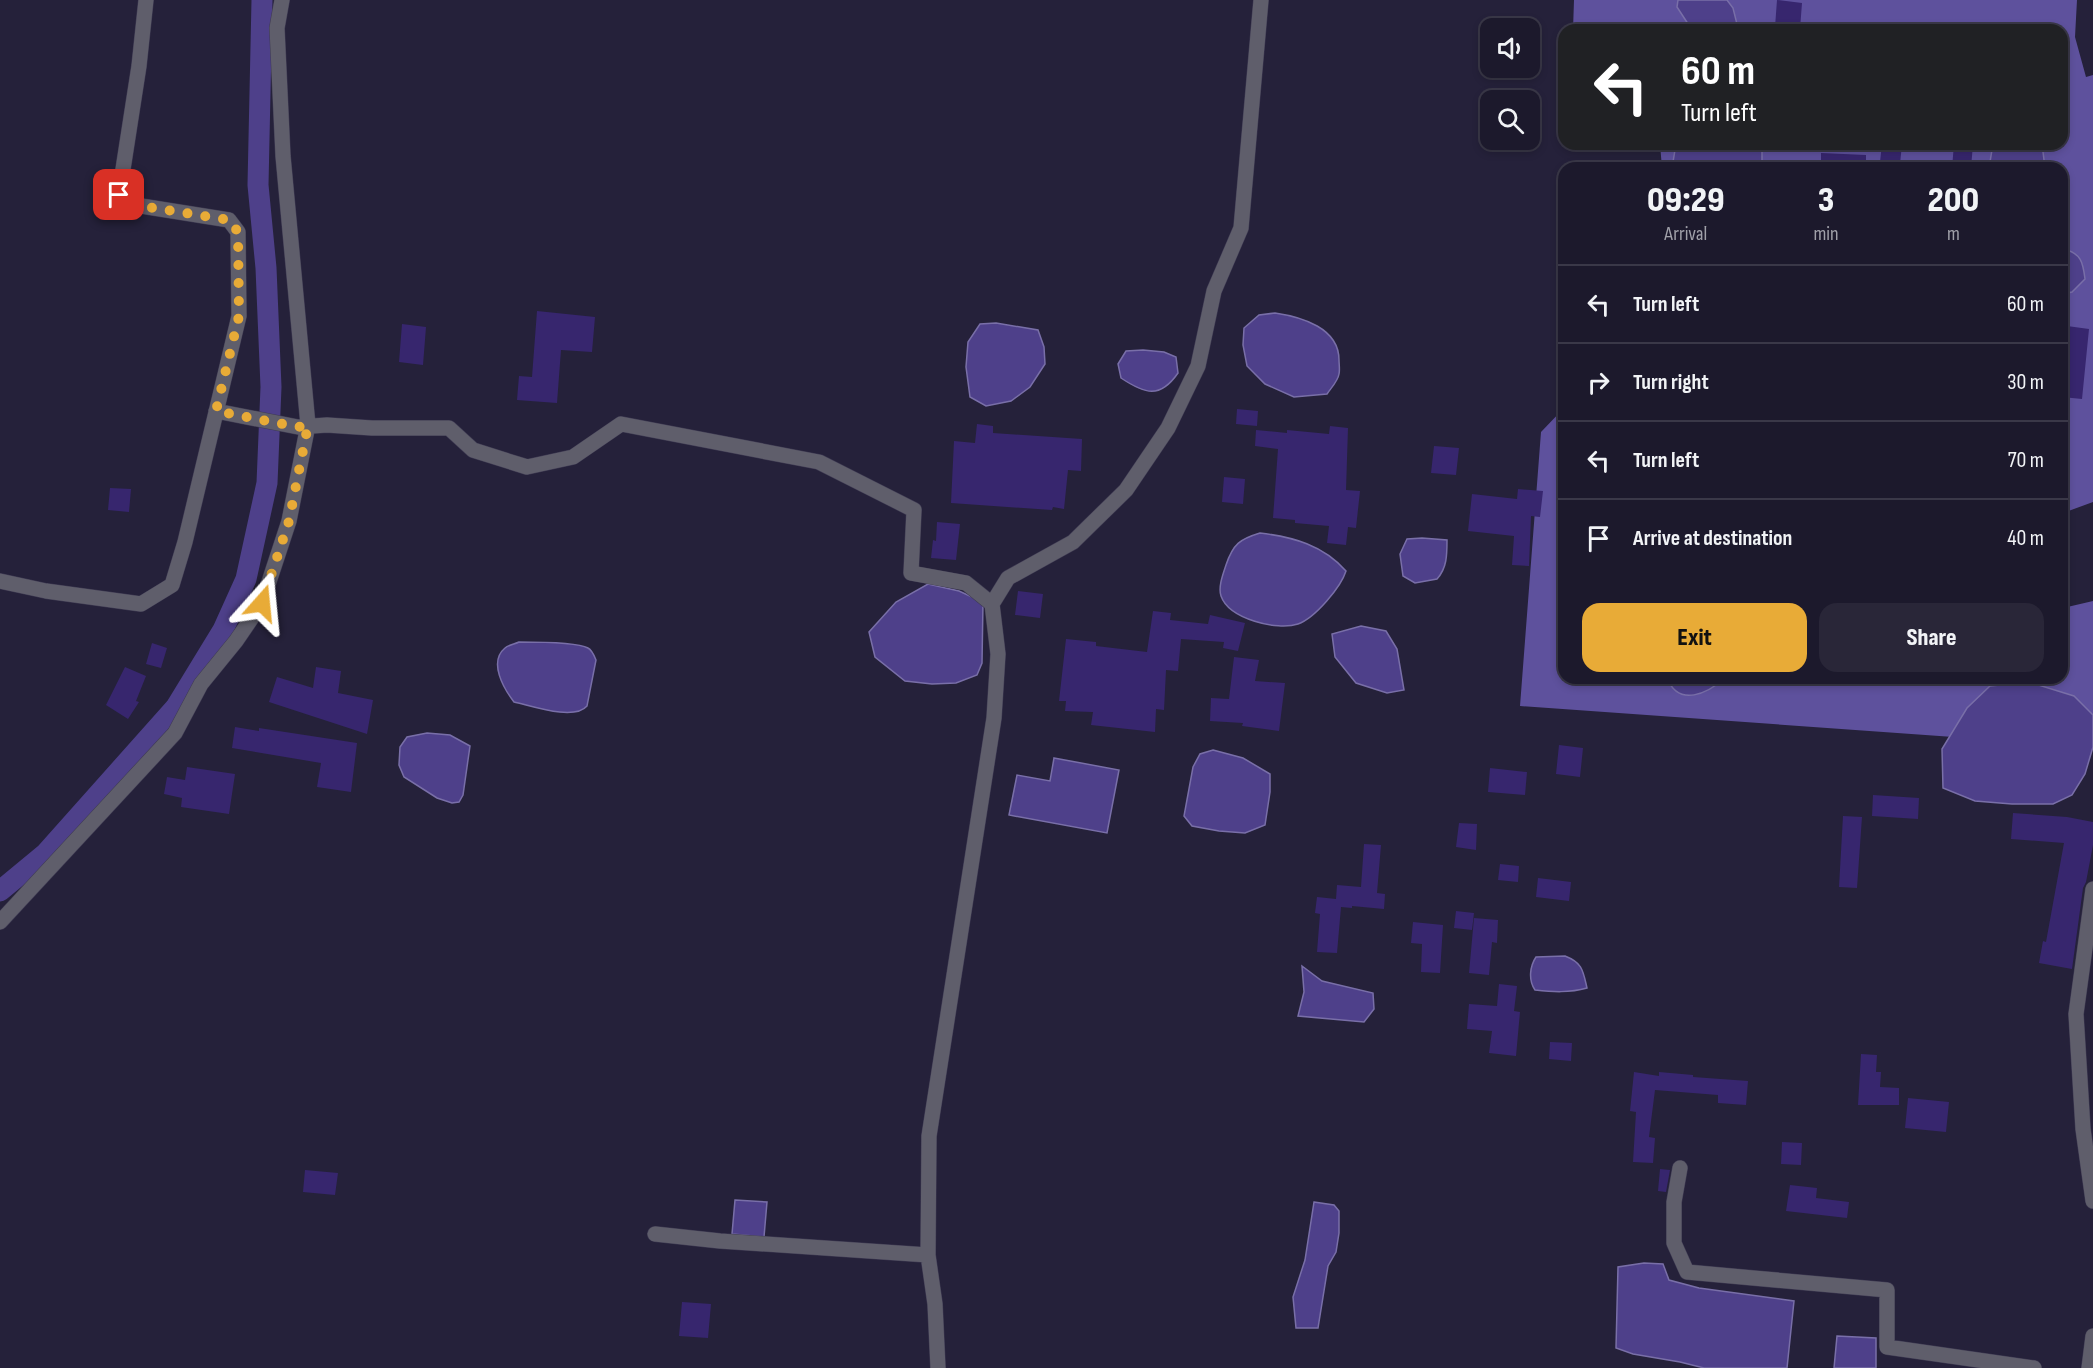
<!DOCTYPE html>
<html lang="en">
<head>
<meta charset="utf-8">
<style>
  body { margin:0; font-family:"Sofia Sans Condensed",sans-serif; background:#292638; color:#f1f3f6; height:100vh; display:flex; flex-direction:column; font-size:22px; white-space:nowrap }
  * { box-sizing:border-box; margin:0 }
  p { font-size:20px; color:#a0a0a9 }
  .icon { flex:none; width:33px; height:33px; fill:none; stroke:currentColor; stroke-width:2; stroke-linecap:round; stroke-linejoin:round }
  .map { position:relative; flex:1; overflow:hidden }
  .panel { position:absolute; left:1558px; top:162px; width:510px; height:522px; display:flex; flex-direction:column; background:#1c192c; border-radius:18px; box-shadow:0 3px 9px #0003,0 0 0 2px #3a3848 }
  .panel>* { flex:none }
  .top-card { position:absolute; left:1558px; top:24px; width:510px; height:126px; border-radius:18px; box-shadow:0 3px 9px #0003,0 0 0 2px #3a3848; background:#202124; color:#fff; overflow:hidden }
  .fabs { position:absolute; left:1480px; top:18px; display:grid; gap:12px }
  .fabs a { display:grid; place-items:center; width:60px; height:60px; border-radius:12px; background:#1c192c; box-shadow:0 3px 9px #0003,0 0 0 2px #3a3848; font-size:30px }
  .pin { position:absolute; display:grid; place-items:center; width:51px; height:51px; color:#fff; margin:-26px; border-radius:12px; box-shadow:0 3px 9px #0006 }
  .me { position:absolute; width:66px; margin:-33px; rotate:18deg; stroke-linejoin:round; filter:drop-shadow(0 0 4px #0008) }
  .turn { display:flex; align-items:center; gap:21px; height:126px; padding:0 24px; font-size:27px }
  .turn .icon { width:78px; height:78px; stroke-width:2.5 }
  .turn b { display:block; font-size:42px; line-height:51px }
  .eta { display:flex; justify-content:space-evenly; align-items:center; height:102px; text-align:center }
  .eta b { font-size:36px; font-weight:800; line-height:42px }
  .button { display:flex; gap:12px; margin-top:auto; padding:12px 24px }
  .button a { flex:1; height:69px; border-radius:18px; background:#e8ab37; color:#111; font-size:24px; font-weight:800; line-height:69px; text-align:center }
  .button a+a { background:#292638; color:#f1f3f6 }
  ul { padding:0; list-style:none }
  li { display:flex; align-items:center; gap:18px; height:78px; padding:0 24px; border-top:2px solid #3a3848 }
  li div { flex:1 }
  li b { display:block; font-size:22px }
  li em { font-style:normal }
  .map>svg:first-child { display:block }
  .forest { fill:#5e519d }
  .water { fill:#4e408a; stroke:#796fa8; stroke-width:1.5 }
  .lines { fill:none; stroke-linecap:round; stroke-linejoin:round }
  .canal { stroke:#4e408a; stroke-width:21 }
  .building { fill:#37266e }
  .minor-casing { stroke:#3f3b53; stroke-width:16 }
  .minor { stroke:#5f5e6b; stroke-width:15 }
  .route { stroke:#e8ab37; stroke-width:10; stroke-dasharray:0 18 }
</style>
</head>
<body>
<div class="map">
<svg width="2093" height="1368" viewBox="0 0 2093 1368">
  <rect width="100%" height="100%" fill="#25213a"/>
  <path class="forest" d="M 1574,0 L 2077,0 L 2075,37 L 2086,77 L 2093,75 L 2093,502 L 2063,513 L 2062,168 L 1662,168 L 1660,144 L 2062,144 L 2062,30 L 1573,30 Z
    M 1564,408 L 1564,428 L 1560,455 L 1564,456 L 1564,678 L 2062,678 L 2063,608 L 2093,601 L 2093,747 L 1520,706 L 1541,432 Z"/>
  <path class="water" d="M 1678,0 L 1727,0 L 1733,8 L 1737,24 L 1726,30 L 1692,30 L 1677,7 Z
    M 1676,144 L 1762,144 L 1762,168 L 1672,168 Z
    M 1993,144 L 2042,144 L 2045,168 L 1989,168 Z
    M 2063,249 C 2081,253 2083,262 2085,279 L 2072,292 L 2063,294 Z
    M 1275,313 C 1302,317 1339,328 1339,360 C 1339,364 1340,370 1339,374 C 1338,381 1331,388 1327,394 L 1294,397 L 1265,384 L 1247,366 L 1243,345 L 1244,328 L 1259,315 Z
    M 996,323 L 1038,330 L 1044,347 L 1045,364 L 1030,387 L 1011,401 L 986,406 L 970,397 L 966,367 L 968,342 L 980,324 Z
    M 1143,350 L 1164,352 L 1176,357 L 1178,373 C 1160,399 1145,394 1121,378 L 1118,364 L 1126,351 Z
    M 1260,533 C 1293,537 1323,545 1346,571 C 1341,587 1315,618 1298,624 C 1277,631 1229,619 1221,596 C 1218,587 1223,574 1226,565 C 1233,544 1240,539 1260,533 Z
    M 1422,538 L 1447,540 C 1447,555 1447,568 1437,579 L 1415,583 L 1403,576 L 1400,554 L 1407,539 Z
    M 928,584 L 959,591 L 983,602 L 982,663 L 977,675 L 956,683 L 932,684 L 905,681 L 875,657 L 869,632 L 896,602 Z
    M 1361,626 L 1386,631 L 1397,649 L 1404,690 L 1387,693 L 1356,683 L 1335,657 L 1332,634 Z
    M 519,642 C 534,642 577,642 588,648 C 592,650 594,655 596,660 L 587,706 C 574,721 532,706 514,702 C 504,689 488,662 505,648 C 508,645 515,644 519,642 Z
    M 1667,678 L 1725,678 C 1708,693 1679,708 1667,678 Z
    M 2029,682 L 2074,696 L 2093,715 L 2093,747 L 2085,774 L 2072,795 L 2053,804 L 2012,804 L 1975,801 L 1943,788 L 1942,749 L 1967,708 L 1990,686 Z
    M 427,733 L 450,735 L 470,746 L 463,795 L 459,802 L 452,803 L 437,798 L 404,777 L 399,765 L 400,747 L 407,737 Z
    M 1213,750 L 1243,758 L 1270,774 L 1270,792 L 1265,825 L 1245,833 L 1219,831 L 1192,826 L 1184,816 L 1193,767 L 1200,754 Z
    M 1054,758 L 1119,770 L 1107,833 L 1009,815 L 1017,775 L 1050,781 Z
    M 1565,956 C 1583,963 1583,971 1587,988 C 1569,993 1553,992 1535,990 C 1528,980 1530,966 1536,957 Z
    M 1302,966 L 1322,981 L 1373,993 L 1374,1009 L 1364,1022 L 1298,1016 L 1304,992 Z
    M 735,1200 L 767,1202 L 764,1237 L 732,1234 Z
    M 1314,1202 L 1334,1205 L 1339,1211 L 1339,1233 L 1336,1252 L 1328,1266 L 1318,1328 L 1296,1328 L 1293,1297 L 1305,1260 Z
    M 1644,1263 L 1663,1264 L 1669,1280 L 1699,1288 L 1794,1301 L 1787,1368 L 1704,1368 L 1680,1362 L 1633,1354 L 1616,1348 L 1618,1267 Z
    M 1837,1336 L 1876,1338 L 1876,1368 L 1834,1368 Z"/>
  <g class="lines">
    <path class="canal" d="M 0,891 L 46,853 L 176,707 L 223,630 L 246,579 L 267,483 L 271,387 L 266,268 L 258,185 L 262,0"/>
  </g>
  <path class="building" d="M 1777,0 L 1802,3 L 1800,29 L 1775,27 Z
    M 1882,144 L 1902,144 L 1900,164 L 1880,162 Z
    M 1954,144 L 1973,144 L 1971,168 L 1952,168 Z
    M 1821,153 L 1866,155 L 1866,168 L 1821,168 Z
    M 537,311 L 595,317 L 592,352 L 561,350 L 557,403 L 517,400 L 519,376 L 532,377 Z
    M 402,324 L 426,327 L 423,365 L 399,362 Z
    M 2067,326 L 2089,329 L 2082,399 L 2062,397 L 2062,364 Z
    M 1237,409 L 1258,411 L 1257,426 L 1236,424 Z
    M 977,424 L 993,426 L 993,433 L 1082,439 L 1081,471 L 1068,470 L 1064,509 L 1053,507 L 1052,510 L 951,503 L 954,441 L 975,443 Z
    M 1330,426 L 1348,428 L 1346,490 L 1360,491 L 1356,528 L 1348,527 L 1346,545 L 1327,543 L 1329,526 L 1295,523 L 1295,520 L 1273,518 L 1278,449 L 1255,446 L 1256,430 L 1287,433 L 1287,430 L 1329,434 Z
    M 1434,446 L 1459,448 L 1456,475 L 1431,473 Z
    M 1224,477 L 1245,479 L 1243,504 L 1222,502 Z
    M 110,488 L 131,489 L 129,512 L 108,510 Z
    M 1518,489 L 1543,491 L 1540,517 L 1531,516 L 1529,566 L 1512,565 L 1514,536 L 1468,531 L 1472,494 L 1517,499 Z
    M 937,522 L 960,524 L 956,560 L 931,558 L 933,540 L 936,541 Z
    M 1018,591 L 1043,594 L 1040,618 L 1015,615 Z
    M 1153,611 L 1171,613 L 1170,620 L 1208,624 L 1210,615 L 1245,623 L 1238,651 L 1223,648 L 1224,642 L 1181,639 L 1178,671 L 1166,670 L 1164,710 L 1156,709 L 1155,732 L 1091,725 L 1093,712 L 1065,711 L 1066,701 L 1059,701 L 1066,639 L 1096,642 L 1096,646 L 1147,652 Z
    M 152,643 L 167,648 L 161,668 L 146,664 Z
    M 1234,657 L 1259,660 L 1255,681 L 1285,683 L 1279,731 L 1242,726 L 1243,723 L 1210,721 L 1211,698 L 1229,699 Z
    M 125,667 L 146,676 L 136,701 L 139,702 L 128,719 L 106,705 Z
    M 316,667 L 341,671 L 338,693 L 373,700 L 367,734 L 269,702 L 277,677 L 313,688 Z
    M 235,727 L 259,731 L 259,728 L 357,743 L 351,792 L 317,787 L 321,763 L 232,748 Z
    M 1559,745 L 1583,748 L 1580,777 L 1556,774 Z
    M 187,767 L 235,774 L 229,814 L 181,807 L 182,798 L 164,794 L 167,777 L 185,780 Z
    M 1490,768 L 1527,772 L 1525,795 L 1488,792 Z
    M 1873,795 L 1919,798 L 1918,819 L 1872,816 Z
    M 2013,813 L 2067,817 L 2093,822 L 2093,845 L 2086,882 L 2083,888 L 2072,969 L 2039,963 L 2043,941 L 2046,942 L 2064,843 L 2011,839 Z
    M 1843,816 L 1862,817 L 1857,888 L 1839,887 Z
    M 1459,823 L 1477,824 L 1476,850 L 1456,847 Z
    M 1364,844 L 1381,845 L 1377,893 L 1385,894 L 1384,909 L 1352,906 L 1352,908 L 1341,907 L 1337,953 L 1317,952 L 1320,914 L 1315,913 L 1317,897 L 1336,899 L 1337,885 L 1361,887 Z
    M 1500,864 L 1519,866 L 1518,882 L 1498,880 Z
    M 1538,878 L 1571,882 L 1569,901 L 1536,897 Z
    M 1456,911 L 1474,913 L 1472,930 L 1454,928 Z
    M 1474,918 L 1498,920 L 1497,943 L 1492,942 L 1489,975 L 1469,973 Z
    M 1413,922 L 1443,925 L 1440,973 L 1421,972 L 1422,944 L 1411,943 Z
    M 1499,984 L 1517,986 L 1514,1011 L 1520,1012 L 1516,1056 L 1489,1053 L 1492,1031 L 1467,1029 L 1469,1004 L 1497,1006 Z
    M 1550,1042 L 1572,1043 L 1571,1061 L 1549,1059 Z
    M 1861,1054 L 1877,1055 L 1876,1072 L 1881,1072 L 1880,1087 L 1899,1088 L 1899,1105 L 1858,1105 Z
    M 1634,1072 L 1659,1076 L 1659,1072 L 1693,1075 L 1693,1077 L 1748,1081 L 1746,1105 L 1718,1103 L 1718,1095 L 1655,1090 L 1649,1137 L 1655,1138 L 1653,1163 L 1633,1162 L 1636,1112 L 1630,1111 Z
    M 1908,1098 L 1949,1102 L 1946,1132 L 1905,1128 Z
    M 1782,1142 L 1802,1143 L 1801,1165 L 1781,1164 Z
    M 1660,1169 L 1670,1170 L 1666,1192 L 1658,1191 Z
    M 305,1170 L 338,1173 L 335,1195 L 303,1192 Z
    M 1790,1185 L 1817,1188 L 1816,1198 L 1849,1202 L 1847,1218 L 1786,1211 Z
    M 682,1302 L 711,1304 L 708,1338 L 679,1336 Z"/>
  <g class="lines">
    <defs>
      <path id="minor" d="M 216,411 L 298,427 L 327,425 L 372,428 L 449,428 L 473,450 L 527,467 L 573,457 L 621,424 L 819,462 L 914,510 L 911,573 L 966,583 L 992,604
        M 0,581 L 46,591 L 141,604 L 172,585 L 185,542 L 239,316 L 238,232 L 229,220 L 135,205 L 119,195 L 139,66 L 146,0
        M 2093,889 L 2076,1014 L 2083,1129 L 2093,1201
        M 0,922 L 175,733 L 201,684 L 236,641 L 262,603 L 289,521 L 308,425 L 283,156 L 277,28 L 282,0
        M 1680,1168 L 1674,1202 L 1674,1243 L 1687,1272 L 1887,1290 L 1887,1347 L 2034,1368
        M 655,1234 L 720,1241 L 928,1255
        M 938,1368 L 935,1304 L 928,1255 L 929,1136 L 994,718 L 998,654 L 992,604 L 1008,578 L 1073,542 L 1126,490 L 1168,428 L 1198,366 L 1214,291 L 1241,228 L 1261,0
        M 2089,1368 L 2093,1336"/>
    </defs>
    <use href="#minor" class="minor-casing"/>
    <use href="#minor" class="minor"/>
  </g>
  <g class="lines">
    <path class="route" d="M 119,195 L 135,205 L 229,220 L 238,232 L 239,316 L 216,411 L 298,427 L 308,425 L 289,521 L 262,603"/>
  </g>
</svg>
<div class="fabs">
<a><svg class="icon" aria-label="sound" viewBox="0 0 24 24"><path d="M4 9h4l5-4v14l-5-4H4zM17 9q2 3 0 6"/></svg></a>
<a><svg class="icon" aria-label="search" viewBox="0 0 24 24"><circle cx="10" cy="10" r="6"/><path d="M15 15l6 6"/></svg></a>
</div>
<div class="pin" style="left:119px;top:195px;background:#d93025"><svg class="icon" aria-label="arrive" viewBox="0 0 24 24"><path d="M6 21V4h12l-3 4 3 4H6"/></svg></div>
<svg class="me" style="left:262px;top:603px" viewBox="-20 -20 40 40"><path d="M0-17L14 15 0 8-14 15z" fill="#e8ab37" stroke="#fff" stroke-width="4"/></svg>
<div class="top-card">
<div class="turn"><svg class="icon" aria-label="left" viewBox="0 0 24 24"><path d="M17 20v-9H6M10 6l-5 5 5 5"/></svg><div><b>60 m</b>Turn left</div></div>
</div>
<section class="panel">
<div class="eta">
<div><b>09:29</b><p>Arrival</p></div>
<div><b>3</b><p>min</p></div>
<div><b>200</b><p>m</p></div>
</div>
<ul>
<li><svg class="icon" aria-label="left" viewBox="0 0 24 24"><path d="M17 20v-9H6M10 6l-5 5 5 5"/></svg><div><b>Turn left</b></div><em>60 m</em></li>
<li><svg class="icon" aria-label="right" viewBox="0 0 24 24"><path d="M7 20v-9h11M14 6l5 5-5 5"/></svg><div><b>Turn right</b></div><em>30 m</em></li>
<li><svg class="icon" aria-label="left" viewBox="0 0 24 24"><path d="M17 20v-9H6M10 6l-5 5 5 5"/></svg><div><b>Turn left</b></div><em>70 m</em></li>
<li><svg class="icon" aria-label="arrive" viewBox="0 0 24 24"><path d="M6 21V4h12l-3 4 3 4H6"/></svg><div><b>Arrive at destination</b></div><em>40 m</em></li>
</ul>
<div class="button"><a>Exit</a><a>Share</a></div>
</section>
</div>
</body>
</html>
